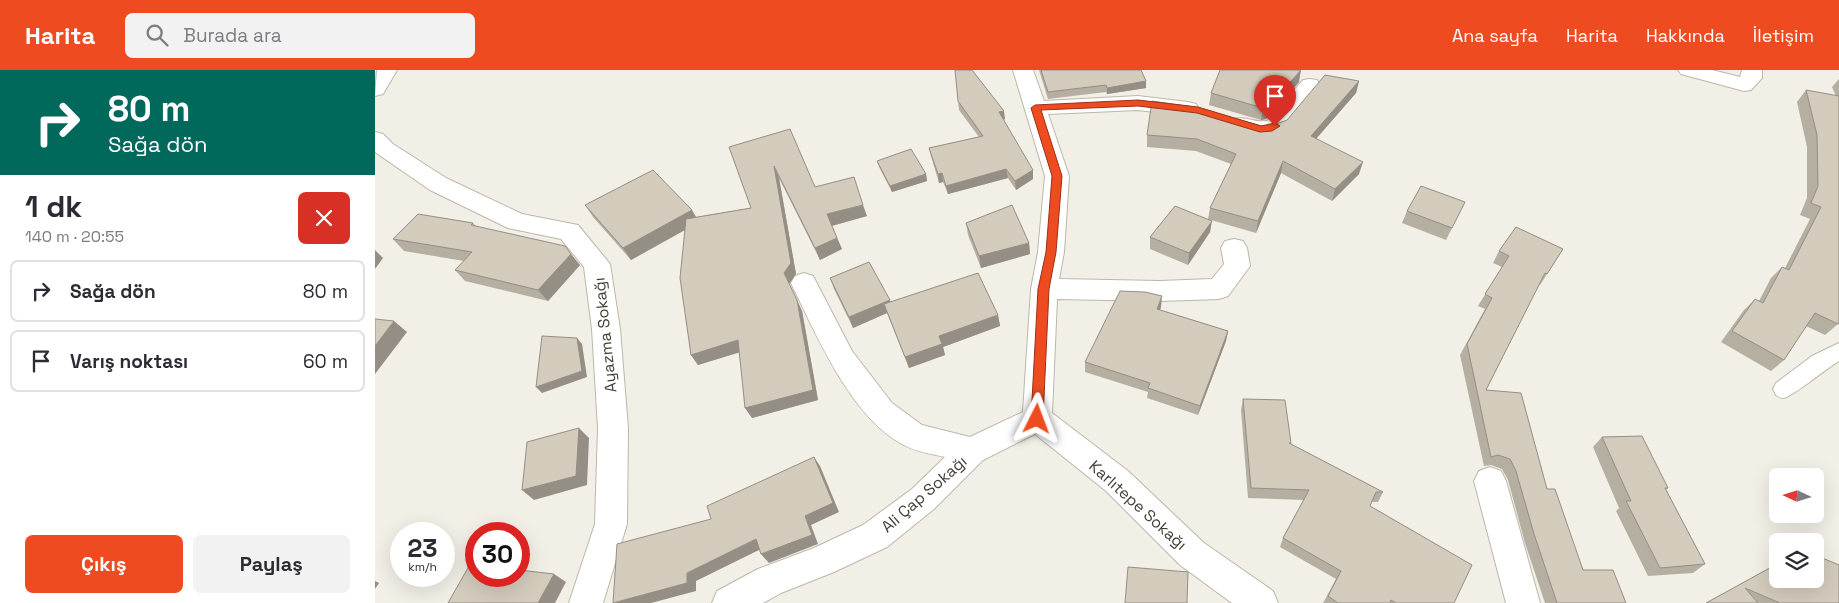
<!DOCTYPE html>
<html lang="tr">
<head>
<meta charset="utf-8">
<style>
  body { margin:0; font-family:"Space Grotesk",sans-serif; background:#f2f2f3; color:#2b2b33; height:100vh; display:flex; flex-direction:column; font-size:19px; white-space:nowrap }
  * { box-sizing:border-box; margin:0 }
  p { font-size:16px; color:#7c7c81 }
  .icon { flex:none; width:28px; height:28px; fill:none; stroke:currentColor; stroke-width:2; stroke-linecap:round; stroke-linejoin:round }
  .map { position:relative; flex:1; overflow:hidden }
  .drawer { display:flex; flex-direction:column; background:#fff; width:375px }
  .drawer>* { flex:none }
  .banner { background:#00695c; color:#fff; overflow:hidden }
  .needle { width:32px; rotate:274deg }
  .fabs { position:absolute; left:1394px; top:398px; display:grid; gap:10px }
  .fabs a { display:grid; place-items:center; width:55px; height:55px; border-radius:8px; background:#fff; box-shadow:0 5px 20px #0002; font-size:25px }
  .speed { position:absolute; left:15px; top:452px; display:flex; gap:10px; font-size:25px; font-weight:700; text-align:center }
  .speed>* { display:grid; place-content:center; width:65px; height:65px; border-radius:50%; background:#fff; box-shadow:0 5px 20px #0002; line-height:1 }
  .speed small { font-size:12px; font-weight:400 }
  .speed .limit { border:8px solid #d22; background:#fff; color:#111 }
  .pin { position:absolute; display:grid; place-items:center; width:42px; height:42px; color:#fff; margin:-51px -21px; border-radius:50% 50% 50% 0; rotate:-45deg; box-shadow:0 0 5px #0007 }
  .pin .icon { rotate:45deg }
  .me { position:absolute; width:55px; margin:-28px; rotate:3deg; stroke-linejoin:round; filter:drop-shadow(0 0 4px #0008) }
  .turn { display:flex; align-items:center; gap:18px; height:105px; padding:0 25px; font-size:22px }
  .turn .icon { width:65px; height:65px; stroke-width:2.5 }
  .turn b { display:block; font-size:35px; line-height:42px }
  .round { display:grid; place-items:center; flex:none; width:52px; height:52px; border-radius:8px; background:#f2f2f3 }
  .overview { display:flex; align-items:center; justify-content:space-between; height:85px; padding:0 25px }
  h1 { font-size:30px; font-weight:700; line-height:38px }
  .primary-button { display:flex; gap:10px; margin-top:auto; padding:10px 25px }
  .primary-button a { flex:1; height:58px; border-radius:8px; background:#ee4c20; color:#fff; font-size:20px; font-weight:700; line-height:58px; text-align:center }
  .primary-button a+a { background:#f2f2f3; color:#2b2b33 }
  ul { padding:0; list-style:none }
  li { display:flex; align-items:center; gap:15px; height:62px; margin:0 10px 8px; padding:0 15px; border:2px solid #e1e1e2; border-radius:8px }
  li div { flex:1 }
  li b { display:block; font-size:19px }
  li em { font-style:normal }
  header { display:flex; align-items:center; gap:30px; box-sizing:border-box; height:70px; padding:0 25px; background:#ee4c20; color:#fff }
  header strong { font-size:24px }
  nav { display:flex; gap:28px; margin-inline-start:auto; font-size:18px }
  .search { width:350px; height:45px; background:#f2f2f3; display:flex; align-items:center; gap:12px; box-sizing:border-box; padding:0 18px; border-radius:8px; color:#7c7c81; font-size:19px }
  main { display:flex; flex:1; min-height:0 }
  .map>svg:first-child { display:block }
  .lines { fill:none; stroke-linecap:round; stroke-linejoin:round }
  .service-casing { stroke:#bdb7a9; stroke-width:2 }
  .minor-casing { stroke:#bdb7a9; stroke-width:2 }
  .service { fill:#fff; fill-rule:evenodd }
  .minor { fill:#fff; fill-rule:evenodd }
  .wall { fill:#b5afa2 }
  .shaded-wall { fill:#948e84 }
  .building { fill:#d3cbbc; stroke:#948e84 }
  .route { fill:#ee4c20; stroke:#9b3115 }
  .labels { text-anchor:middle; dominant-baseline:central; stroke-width:4; stroke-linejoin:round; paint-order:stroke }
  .street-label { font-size:16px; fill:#443f36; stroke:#fff }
</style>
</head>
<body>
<header>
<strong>Harita</strong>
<div class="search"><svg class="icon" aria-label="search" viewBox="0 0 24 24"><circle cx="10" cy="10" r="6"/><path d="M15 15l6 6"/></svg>Burada ara</div>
<nav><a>Ana sayfa</a><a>Harita</a><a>Hakkında</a><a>İletişim</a></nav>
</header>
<main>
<section class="drawer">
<div class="banner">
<div class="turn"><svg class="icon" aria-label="right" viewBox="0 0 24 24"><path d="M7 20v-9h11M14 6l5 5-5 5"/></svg><div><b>80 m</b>Sağa dön</div></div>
</div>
<div class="overview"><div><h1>1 dk</h1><p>140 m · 20:55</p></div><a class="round" style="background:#d93025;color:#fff"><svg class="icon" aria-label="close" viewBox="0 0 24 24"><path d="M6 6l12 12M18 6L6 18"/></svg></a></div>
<ul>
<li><svg class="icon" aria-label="right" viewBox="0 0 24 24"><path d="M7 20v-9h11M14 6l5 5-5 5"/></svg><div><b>Sağa dön</b></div><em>80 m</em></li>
<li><svg class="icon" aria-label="arrive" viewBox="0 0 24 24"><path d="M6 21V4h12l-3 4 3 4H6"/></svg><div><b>Varış noktası</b></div><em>60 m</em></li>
</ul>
<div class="primary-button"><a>Çıkış</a><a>Paylaş</a></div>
</section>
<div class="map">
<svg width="1464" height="533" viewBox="0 0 1464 533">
  <rect width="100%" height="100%" fill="#f2efe6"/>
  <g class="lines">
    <defs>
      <path id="service" d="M 1464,273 L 1464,291 C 1453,297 1416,328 1408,328 C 1405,328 1403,326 1401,325 L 1398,319 L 1401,313 L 1437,286 Z"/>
      <path id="minor" d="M 2,0 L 22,0 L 8,24 L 0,26 Z
        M 638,0 L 658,0 L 669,31 L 763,26 L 813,32 L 821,34 L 824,39 L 821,44 L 813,46 L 763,40 L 673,44 L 694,106 L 689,182 L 684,209 L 785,211 L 837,209 L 849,194 L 846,178 L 850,171 L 859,169 L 868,171 L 872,178 L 875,196 L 853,226 L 844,229 L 785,231 L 682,229 L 677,343 L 753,401 L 829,473 L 898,521 L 903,533 L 857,533 L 805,495 L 731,421 L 660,364 L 608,390 L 559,439 L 512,477 L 459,502 L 406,523 L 388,533 L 337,533 L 342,521 L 383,499 L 439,478 L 488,455 L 537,419 L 570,387 C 557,384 541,382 529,375 C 476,348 441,264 416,213 L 420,206 L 429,203 L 438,206 L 477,281 L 517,333 L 547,355 L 595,367 L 648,342 L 656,219 L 663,182 L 670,106 Z
        M 1303,0 L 1337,0 L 1365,7 L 1367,0 L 1387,0 L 1387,8 L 1376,20 L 1369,21 L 1306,4 Z
        M 935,9 L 942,10 L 946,15 L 908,61 L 887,66 L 859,59 L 856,54 L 859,49 C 871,46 880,53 892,51 L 928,10 Z
        M 0,62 L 8,64 L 18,74 L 71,108 L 147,144 L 203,155 L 235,194 L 245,259 L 253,358 L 252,454 L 228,533 L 194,533 L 220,454 L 223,358 L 217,259 L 209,197 L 186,169 L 133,158 L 55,120 L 0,82 Z
        M 1115,397 L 1126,401 L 1131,411 L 1165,533 L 1131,533 L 1099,411 L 1104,401 Z"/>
    </defs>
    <use href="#service" class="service-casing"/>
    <use href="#minor" class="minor-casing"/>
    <use href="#service" class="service"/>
    <use href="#minor" class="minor"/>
  </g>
  <path class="wall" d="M 664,0 L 766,0 L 771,18 L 732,24 L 731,22 L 673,29 Z
    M 1464,9 L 1464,251 L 1463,254 L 1450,265 L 1431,256 L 1409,290 L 1396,301 L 1346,272 L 1369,240 L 1380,229 L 1384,231 L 1396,208 L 1407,197 L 1410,198 L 1435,149 L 1425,145 L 1432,128 L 1432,77 L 1422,32 L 1431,20 L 1461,26 L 1457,17 Z
    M 984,11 L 981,23 L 941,69 L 984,104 L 957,131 L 906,103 L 881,163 L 836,150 L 835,162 L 813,195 L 775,179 L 775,167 L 833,149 L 835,138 L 856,94 L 821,81 L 772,77 L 772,65 L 887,56 L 896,56 L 912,50 Z
    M 924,12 L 891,49 L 886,50 L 834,35 L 836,23 Z
    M 583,31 L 630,49 L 629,50 L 658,109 L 641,120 L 633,108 L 573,124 L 568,112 L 564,113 L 556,86 L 554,78 L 604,67 L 584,40 Z
    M 354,77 L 440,117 L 492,146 L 457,156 L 467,179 L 445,190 L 404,108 L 421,204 L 414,214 L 427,241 L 443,330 L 377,348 L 364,282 L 323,295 L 316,285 L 310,160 L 256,190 L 218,147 L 210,135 L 321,147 L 376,138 Z
    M 502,91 L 551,104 L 552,111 L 517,122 L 504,97 Z
    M 1090,132 L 1071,170 L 1027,153 L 1032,141 Z
    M 98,153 L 101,156 L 205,195 L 173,231 L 90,211 L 80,200 L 89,191 L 29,181 L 18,169 Z
    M 591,153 L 654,173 L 655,184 L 606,198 L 593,165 Z
    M 1188,179 L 1165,215 L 1164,215 L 1111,320 L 1172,419 L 1208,500 L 1251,533 L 1170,533 L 1150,473 L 1133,410 L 1127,399 L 1116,395 L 1109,396 L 1085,285 L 1110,239 L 1103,236 L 1127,197 L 1118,193 L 1124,181 Z
    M 455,208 L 515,232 L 623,245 L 625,256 L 568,277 L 570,285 L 534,298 L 512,243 L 478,258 L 459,219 Z
    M 786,237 L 785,240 L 853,261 L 851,271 L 823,345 L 772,328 L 773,322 L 710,302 L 710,292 Z
    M 868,329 L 915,374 L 1008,422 L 1003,432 L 997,432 L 995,436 L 1079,533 L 948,533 L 961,509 L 905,477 L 908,468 L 929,430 L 873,428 L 866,340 Z
    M 1227,367 L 1293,418 L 1291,420 L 1330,494 L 1318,503 L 1273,506 L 1241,441 L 1244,438 L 1218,377 Z
    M 1402,494 L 1464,533 L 1331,533 Z"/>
  <path class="shaded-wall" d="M 926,0 L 924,12 L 891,49 L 886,50 L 888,38 Z
    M 771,11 L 771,18 L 732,24 L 732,18 Z
    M 984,11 L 981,23 L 933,78 L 936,66 Z
    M 629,41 L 630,49 L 626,51 L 624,42 Z
    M 908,91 L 906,103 L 881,163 L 883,151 Z
    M 988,92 L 984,104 L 957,131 L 960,119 Z
    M 399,96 L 404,108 L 421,204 L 414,214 L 409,203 Z
    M 631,99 L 633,108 L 573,124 L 571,116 Z
    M 658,100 L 658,109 L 641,120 L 640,111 Z
    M 567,103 L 568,112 L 564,113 L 563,104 Z
    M 551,104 L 552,111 L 517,122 L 515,116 Z
    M 488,135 L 492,146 L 456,156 L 452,144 Z
    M 317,140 L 324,152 L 256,190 L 248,178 Z
    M 837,151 L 835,162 L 813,195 L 814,183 Z
    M 462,168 L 467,179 L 445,190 L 440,178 Z
    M 654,173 L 655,184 L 606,198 L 604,186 Z
    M 0,180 L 8,188 L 0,199 Z
    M 196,184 L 205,195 L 173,231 L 163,220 Z
    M 787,226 L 786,237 L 781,250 L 782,239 Z
    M 422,230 L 427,241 L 443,330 L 377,348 L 370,338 Z
    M 515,230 L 518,241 L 509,234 L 512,243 L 478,258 L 474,247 Z
    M 623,245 L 625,256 L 568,277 L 570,285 L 534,298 L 530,287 L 564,266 Z
    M 19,251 L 32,262 L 0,304 L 0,276 Z
    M 853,261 L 851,271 L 823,345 L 825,336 Z
    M 202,268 L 207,274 L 212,307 L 167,323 L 161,317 Z
    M 363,270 L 369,281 L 323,295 L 316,285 Z
    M 204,358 L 214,368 L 212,415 L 159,430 L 147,420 Z
    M 439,387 L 445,396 L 464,442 L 436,455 L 443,474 L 394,493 L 386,484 L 430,446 Z
    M 381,469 L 388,478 L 321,511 L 321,521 L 276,533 L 238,533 L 312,503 Z
    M 179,504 L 191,512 L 180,533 L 163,533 Z
    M 0,511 L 4,513 L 0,519 Z"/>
  <path class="building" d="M 580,0 L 597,0 L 629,41 L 624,42 L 658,100 L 640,111 L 631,99 L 571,116 L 567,103 L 563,104 L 554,78 L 608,66 L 583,31 Z
    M 666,0 L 766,0 L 771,11 L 732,18 L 731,15 L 673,22 Z
    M 845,0 L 926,0 L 893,37 L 888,38 L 836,23 Z
    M 950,5 L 984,11 L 936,66 L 988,92 L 960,119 L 908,91 L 883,151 L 835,138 L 861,84 L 822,69 L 772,65 L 777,31 L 818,37 L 887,56 L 896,56 L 912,50 Z
    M 1431,20 L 1464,26 L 1464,251 L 1463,254 L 1440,243 L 1409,290 L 1357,261 L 1380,229 L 1388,233 L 1407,197 L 1414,200 L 1446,137 L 1436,133 L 1443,116 L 1442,65 Z
    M 415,59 L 440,117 L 479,107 L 488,135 L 452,144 L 462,168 L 440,178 L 399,96 L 416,193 L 409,203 L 422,230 L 438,320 L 370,338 L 363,270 L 316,285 L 305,208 L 311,149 L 376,138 L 354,77 Z
    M 536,79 L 551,104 L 515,116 L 502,91 Z
    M 278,100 L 317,140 L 248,178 L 210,135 Z
    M 1046,116 L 1090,132 L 1077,158 L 1032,141 Z
    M 637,135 L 654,173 L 604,186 L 591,153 Z
    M 800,136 L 837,151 L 814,183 L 775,167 Z
    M 43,144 L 98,153 L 96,155 L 190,176 L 196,184 L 163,220 L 80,200 L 97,182 L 18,169 Z
    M 1141,157 L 1188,179 L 1172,204 L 1170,203 L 1111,320 L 1146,323 L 1172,419 L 1180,419 L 1208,500 L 1238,500 L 1251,533 L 1182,533 L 1159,464 L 1141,401 L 1135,389 L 1123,385 L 1116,387 L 1092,274 L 1117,228 L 1110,224 L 1134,186 L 1124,181 Z
    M 494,192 L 515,230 L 474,247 L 455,208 Z
    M 603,203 L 623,245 L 564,266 L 567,274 L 530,287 L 509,234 Z
    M 745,221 L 770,222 L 787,226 L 782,239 L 853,261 L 825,336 L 773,318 L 775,313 L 710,292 Z
    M 0,249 L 19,251 L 0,276 Z
    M 167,266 L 202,268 L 207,301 L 161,317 Z
    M 868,329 L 910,330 L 916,373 L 914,373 L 1008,422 L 1001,422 L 995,436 L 1097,495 L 1079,533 L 1021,533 L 1016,530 L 1015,533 L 963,533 L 953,526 L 966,501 L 908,468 L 934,420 L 876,418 Z
    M 204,358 L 201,406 L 147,420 L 152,372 Z
    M 1267,366 L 1293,418 L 1290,418 L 1330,494 L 1285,498 L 1251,431 L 1256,431 L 1227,367 Z
    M 439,387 L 458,433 L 430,446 L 437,465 L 386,484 L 381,469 L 312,503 L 312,513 L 238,533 L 242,474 L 336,449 L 332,436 Z
    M 1440,485 L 1464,495 L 1464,533 L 1405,533 L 1370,518 L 1383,533 L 1331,533 L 1402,494 L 1402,509 L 1440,509 Z
    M 94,496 L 101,496 L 101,506 L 144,506 L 144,500 L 179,504 L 163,533 L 73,533 Z
    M 753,497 L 813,502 L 812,533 L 750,533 Z"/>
  <path class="route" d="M 763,30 L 823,37 L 886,56 L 900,53 L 905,56 L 897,61 L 885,62 L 822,43 L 763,36 L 666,40 L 687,106 L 681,182 L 674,219 L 668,349 L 666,353 L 662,355 L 658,353 L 656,349 L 663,219 L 671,182 L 677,106 L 656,38 L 660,35 Z"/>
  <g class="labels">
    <g class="street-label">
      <text transform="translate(230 265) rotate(-96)">Ayazma Sokağı</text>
      <text transform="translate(549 424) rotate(-41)">Ali Çap Sokağı</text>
      <text transform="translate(763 435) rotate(42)">Karlıtepe Sokağı</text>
    </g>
  </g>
</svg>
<div class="fabs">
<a><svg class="needle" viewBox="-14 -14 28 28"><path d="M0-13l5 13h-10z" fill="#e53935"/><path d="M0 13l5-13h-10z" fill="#7c7c81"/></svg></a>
<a><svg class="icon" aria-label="layers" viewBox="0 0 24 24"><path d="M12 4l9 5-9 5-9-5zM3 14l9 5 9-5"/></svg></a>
</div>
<div class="speed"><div>23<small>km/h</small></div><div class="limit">30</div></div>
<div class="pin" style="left:900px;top:56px;background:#d93025"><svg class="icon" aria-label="arrive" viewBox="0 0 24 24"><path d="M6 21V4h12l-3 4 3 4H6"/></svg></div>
<svg class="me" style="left:662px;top:349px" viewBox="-20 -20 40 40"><path d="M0-17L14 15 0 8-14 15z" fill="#ee4c20" stroke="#fff" stroke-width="4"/></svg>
</div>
</main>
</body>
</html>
